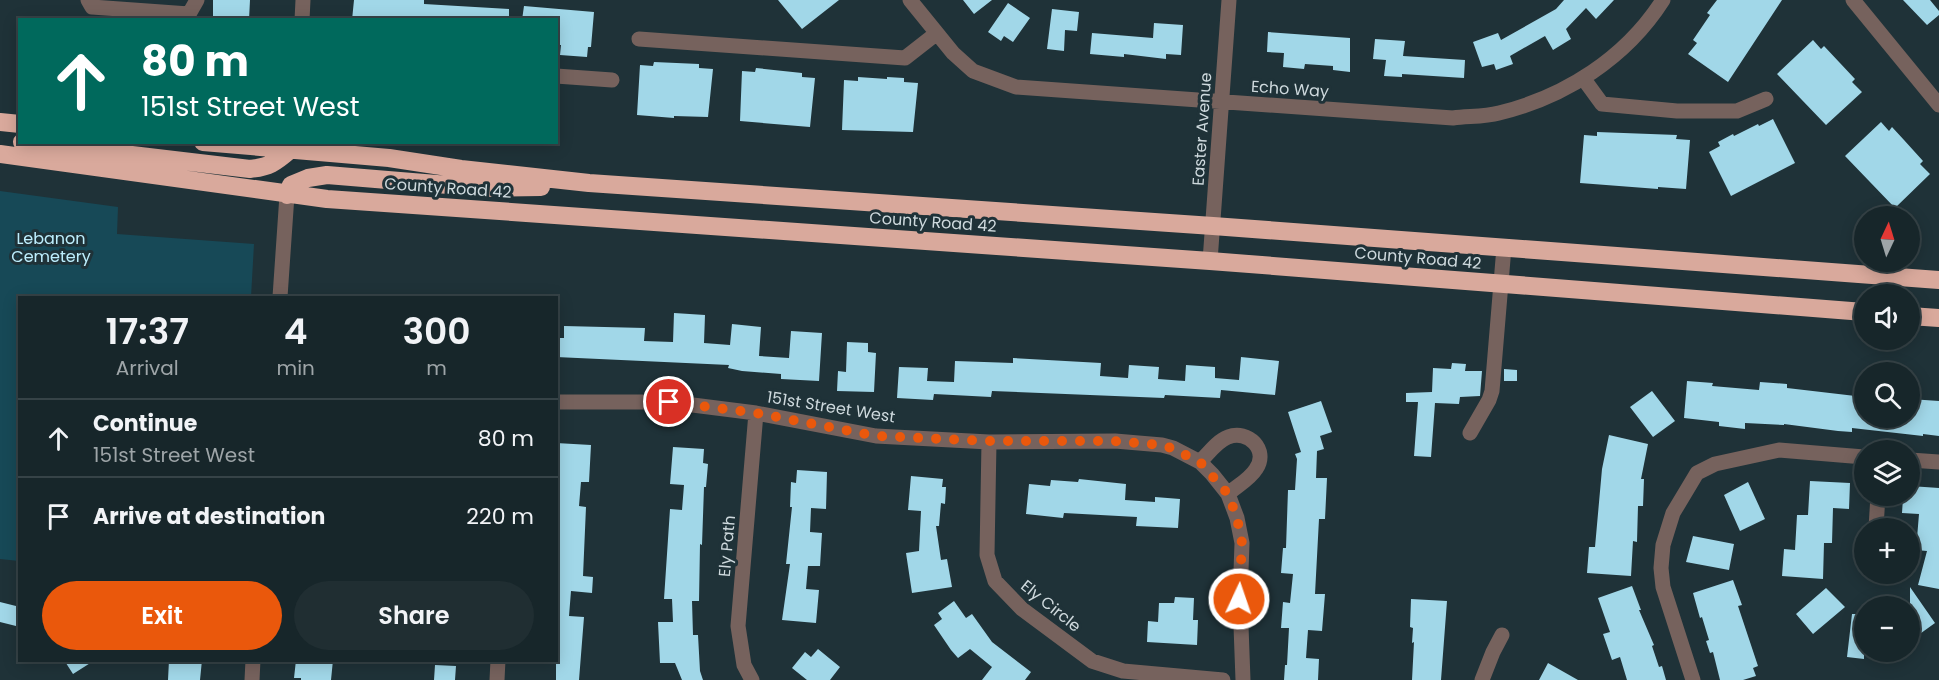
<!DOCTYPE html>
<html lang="en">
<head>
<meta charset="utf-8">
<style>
  body { margin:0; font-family:Poppins,sans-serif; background:#202e32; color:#f1f3f6; height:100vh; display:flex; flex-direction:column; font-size:22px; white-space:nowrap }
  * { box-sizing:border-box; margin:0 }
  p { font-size:20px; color:#9ea5a8 }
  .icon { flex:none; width:33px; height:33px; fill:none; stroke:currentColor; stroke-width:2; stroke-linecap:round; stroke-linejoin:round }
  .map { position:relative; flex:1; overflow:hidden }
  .details { position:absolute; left:18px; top:296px; width:540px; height:366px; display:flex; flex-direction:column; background:#17262a; border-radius:0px; box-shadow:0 3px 15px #0003,0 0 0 2px #364347 }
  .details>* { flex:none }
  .hud { position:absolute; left:18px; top:18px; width:540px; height:126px; border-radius:0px; box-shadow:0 3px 15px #0003,0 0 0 2px #364347; background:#00695c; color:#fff; overflow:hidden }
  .needle { width:39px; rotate:4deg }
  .buttons { position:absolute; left:1854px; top:206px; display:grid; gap:12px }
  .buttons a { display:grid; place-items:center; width:66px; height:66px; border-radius:50%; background:#17262a; box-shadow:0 3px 15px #0003,0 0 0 2px #364347; font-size:30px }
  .pin { position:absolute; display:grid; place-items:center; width:51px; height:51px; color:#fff; margin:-26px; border:3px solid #fff; border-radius:50%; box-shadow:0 2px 6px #0007 }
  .me { position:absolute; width:66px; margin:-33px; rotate:3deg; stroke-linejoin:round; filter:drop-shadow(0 0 4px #0008) }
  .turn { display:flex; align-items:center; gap:21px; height:126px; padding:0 24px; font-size:27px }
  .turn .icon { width:78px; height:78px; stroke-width:2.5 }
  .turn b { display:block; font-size:42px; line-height:51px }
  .eta { display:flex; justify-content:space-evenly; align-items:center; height:102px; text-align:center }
  .eta b { font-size:36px; font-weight:600; line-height:42px }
  .button { display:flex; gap:12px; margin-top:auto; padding:12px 24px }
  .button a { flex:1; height:69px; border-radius:36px; background:#ea580c; color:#fff; font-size:24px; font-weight:600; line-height:69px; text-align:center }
  .button a+a { background:#202e32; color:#f1f3f6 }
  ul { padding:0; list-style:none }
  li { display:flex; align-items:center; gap:18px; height:78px; padding:0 24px; border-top:2px solid #364347 }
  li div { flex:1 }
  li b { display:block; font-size:22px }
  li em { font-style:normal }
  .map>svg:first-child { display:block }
  .green { fill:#174957 }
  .building { fill:#a1d7e8 }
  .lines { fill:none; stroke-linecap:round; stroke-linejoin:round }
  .minor { stroke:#76625d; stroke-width:15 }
  .highway { stroke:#d9a99c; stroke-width:18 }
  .route { stroke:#ea580c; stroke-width:10; stroke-dasharray:0 18 }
  .labels { text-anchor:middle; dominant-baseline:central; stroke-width:6; stroke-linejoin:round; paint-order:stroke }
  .street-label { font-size:16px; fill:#ced9dd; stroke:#1f3238 }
  .park-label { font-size:16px; fill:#bdeefd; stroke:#1f3238 }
</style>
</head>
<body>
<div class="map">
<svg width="1939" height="680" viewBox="0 0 1939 680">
  <rect width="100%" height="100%" fill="#1f3238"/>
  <path class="green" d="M 0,191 L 118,207 L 117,234 L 254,244 L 251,297 L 20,297 L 19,561 L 0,559 Z"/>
  <path class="building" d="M 213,0 L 250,0 L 249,20 L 213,20 Z
    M 354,0 L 424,0 L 424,4 L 509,9 L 509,20 L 352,20 Z
    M 778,0 L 839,0 L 802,29 Z
    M 963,0 L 992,0 L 974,14 Z
    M 1564,0 L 1614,0 L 1596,19 L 1586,8 L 1566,29 L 1571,39 L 1553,50 L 1545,36 L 1510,56 L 1513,64 L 1496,70 L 1494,64 L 1482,67 L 1473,42 L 1498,33 L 1501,40 L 1556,9 Z
    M 1717,0 L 1782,0 L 1728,82 L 1688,54 L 1697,43 L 1693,40 L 1710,15 L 1707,13 Z
    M 1903,0 L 1930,0 L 1939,11 L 1939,15 L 1927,25 Z
    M 1008,3 L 1030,18 L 1013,42 L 1004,36 L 1001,41 L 988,32 Z
    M 524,6 L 594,12 L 591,47 L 588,47 L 587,57 L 560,55 L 561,45 L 556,45 L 556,20 L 522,20 Z
    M 1052,9 L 1079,12 L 1077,31 L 1065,30 L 1064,51 L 1047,49 Z
    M 1154,23 L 1183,25 L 1181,55 L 1166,54 L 1166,59 L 1124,54 L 1124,57 L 1090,54 L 1092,33 L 1153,38 Z
    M 1268,32 L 1350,38 L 1350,72 L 1333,70 L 1333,66 L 1305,64 L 1304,69 L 1283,67 L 1284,53 L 1267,52 Z
    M 1375,39 L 1405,41 L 1403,56 L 1465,60 L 1464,78 L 1402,74 L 1402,77 L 1384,76 L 1386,60 L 1373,59 Z
    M 1813,40 L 1821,49 L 1824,46 L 1855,79 L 1852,82 L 1862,92 L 1826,125 L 1777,74 Z
    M 654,62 L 699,64 L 699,68 L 713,69 L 708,117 L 674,116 L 674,118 L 637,115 L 640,65 L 653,66 Z
    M 756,68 L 802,73 L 802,77 L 815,78 L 810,127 L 740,121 L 742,71 L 755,72 Z
    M 858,77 L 887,79 L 887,77 L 904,78 L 904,82 L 918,83 L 913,132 L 842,130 L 844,80 L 858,81 Z
    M 1773,119 L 1795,163 L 1731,196 L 1709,152 L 1720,146 L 1718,142 L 1733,134 L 1734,136 L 1758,124 L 1759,126 Z
    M 1881,122 L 1889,131 L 1892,127 L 1904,140 L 1923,161 L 1920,164 L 1930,174 L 1895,208 L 1845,156 Z
    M 1597,132 L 1677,135 L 1676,139 L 1690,140 L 1686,189 L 1658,187 L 1658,189 L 1580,183 L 1584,135 L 1597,136 Z
    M 674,313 L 705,315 L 704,343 L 730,345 L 732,324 L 761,327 L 759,356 L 789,358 L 791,331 L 822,333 L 819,381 L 781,379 L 781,374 L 742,371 L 728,368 L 729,365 L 556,357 L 556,338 L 564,338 L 564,326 L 645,328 L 644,341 L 673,342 Z
    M 847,342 L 868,343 L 868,352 L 876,353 L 874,392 L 837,391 L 838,371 L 846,372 Z
    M 1241,357 L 1279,361 L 1275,395 L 1221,390 L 1220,398 L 1165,395 L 1164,398 L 992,391 L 991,397 L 934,394 L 933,400 L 897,398 L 899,367 L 928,368 L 927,381 L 954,382 L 955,361 L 1013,363 L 1013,358 L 1101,363 L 1100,376 L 1128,378 L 1129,365 L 1159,367 L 1158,379 L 1185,381 L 1186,365 L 1215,367 L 1215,378 L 1239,380 Z
    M 1452,363 L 1466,364 L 1465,371 L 1482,371 L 1480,396 L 1460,397 L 1459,404 L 1435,403 L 1431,457 L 1414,456 L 1418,402 L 1406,402 L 1406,393 L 1432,392 L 1433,368 L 1451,369 Z
    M 1504,369 L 1517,370 L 1517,381 L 1504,381 Z
    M 1687,381 L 1713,383 L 1712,386 L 1759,390 L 1760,382 L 1787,384 L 1787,388 L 1864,397 L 1864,417 L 1910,417 L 1910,399 L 1939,401 L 1939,436 L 1923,434 L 1923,436 L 1852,428 L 1852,432 L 1838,431 L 1784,424 L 1784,425 L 1745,423 L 1745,429 L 1719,426 L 1719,422 L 1684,418 Z
    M 1652,391 L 1675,421 L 1653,437 L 1630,407 Z
    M 1321,401 L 1332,432 L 1320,436 L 1324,449 L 1317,451 L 1316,478 L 1327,478 L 1325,519 L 1319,519 L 1315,594 L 1325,594 L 1322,631 L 1308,630 L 1306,658 L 1319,659 L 1318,680 L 1284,680 L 1285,665 L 1287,665 L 1289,628 L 1281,628 L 1283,602 L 1290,603 L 1293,574 L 1281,573 L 1283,548 L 1286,548 L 1288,490 L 1295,490 L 1297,459 L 1295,454 L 1301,452 L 1288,412 Z
    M 1609,435 L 1648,444 L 1641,479 L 1644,479 L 1643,506 L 1638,506 L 1637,542 L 1633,541 L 1631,576 L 1587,573 L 1589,547 L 1595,547 L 1602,469 Z
    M 556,443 L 591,445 L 589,482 L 581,482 L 579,506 L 586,507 L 583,576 L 593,577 L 592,593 L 571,591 L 569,616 L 584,617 L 579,680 L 556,680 Z
    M 673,447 L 704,449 L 703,463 L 708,464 L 706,487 L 704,487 L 702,545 L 700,544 L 699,601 L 692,601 L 693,635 L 698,635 L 700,671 L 703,680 L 682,680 L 675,663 L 660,663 L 658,622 L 673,622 L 672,599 L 664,599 L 670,509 L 682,510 L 684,485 L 670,484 Z
    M 797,470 L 827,472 L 826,509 L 811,508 L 810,532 L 822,533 L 820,566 L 808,566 L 806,589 L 819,590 L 816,623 L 782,620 L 790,564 L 786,564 L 792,507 L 790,507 L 791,482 L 796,483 Z
    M 911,476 L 943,479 L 942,487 L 946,487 L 945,504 L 941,503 L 939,526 L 936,526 L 941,560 L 947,559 L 952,587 L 912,593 L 906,553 L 919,551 L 921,511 L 908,510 Z
    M 1079,479 L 1126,484 L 1125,500 L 1155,502 L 1155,497 L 1180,499 L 1178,528 L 1136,526 L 1137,517 L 1064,513 L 1063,518 L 1026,514 L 1029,484 L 1050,486 L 1051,480 L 1078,482 Z
    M 1810,481 L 1850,483 L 1849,509 L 1833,508 L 1832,543 L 1824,543 L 1823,579 L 1782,576 L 1784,549 L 1795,550 L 1797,515 L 1808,515 Z
    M 1748,482 L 1765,519 L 1740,531 L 1724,495 Z
    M 1910,486 L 1939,488 L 1939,589 L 1918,585 L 1927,551 L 1916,550 L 1919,514 L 1902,513 L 1903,498 L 1905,498 L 1905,495 L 1910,495 Z
    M 1693,536 L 1734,544 L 1729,570 L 1686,562 Z
    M 1733,580 L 1742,605 L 1738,606 L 1758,666 L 1753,668 L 1756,676 L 1743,680 L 1720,680 L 1713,652 L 1710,653 L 1706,641 L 1709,640 L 1702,617 L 1700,618 L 1693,593 Z
    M 1632,586 L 1641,610 L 1639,610 L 1654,645 L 1652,646 L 1659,667 L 1662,666 L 1666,680 L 1627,680 L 1620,657 L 1612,660 L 1603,634 L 1610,632 L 1598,598 Z
    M 1910,587 L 1935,623 L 1910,641 Z
    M 1826,588 L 1845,607 L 1813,634 L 1796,614 Z
    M 1175,597 L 1194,598 L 1193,620 L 1198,620 L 1197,645 L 1147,642 L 1148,621 L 1158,622 L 1159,603 L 1174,603 Z
    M 1411,599 L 1447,601 L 1441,680 L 1412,680 L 1414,642 L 1412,643 L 1413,628 L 1410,627 Z
    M 954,601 L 966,618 L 972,614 L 992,642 L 1031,672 L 1025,680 L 982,680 L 992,667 L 970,649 L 958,658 L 951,650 L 934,625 L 942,619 L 938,613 Z
    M 0,602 L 20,607 L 20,627 L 0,622 Z
    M 1852,614 L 1864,614 L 1864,659 L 1847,657 Z
    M 818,649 L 840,667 L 830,680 L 807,680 L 792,668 L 805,652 L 811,657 Z
    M 64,660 L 95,660 L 73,674 Z
    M 169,660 L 202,660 L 200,680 L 168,680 Z
    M 296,660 L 333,660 L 331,680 L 301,680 L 301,678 L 294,678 Z
    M 1548,663 L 1578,680 L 1539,680 Z
    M 435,665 L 456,666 L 455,680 L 434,680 Z"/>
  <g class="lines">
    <path class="minor" d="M 88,0 L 92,7 L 189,14 L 197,0
      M 910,0 L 953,53 L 973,71 L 1016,87 L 1453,118 C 1468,116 1484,117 1499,113 C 1565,97 1626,58 1663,0
      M 1853,0 L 1939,105
      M 302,20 L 303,0
      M 639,39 L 905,58 L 937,33
      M 556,76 L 612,80
      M 1583,78 L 1602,104 L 1677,111 L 1737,111 L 1766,99
      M 1210,261 L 1229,0
      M 280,297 L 287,195
      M 556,402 L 669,402 L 756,413 L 876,436 L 989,442 L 1115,441 L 1162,445 L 1173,448 L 1200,462 L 1212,474 L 1228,494 L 1237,518 L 1242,543 L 1240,599 L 1243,680
      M 1470,433 L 1489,400 L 1492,391 L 1504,247
      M 989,442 L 987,555 L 995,581 L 1022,609 L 1092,661 L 1123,671 L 1223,680
      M 1910,460 L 1939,462
      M 1200,462 C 1208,454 1217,441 1228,437 C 1248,429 1269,450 1256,469 C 1250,479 1237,486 1228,494
      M 1876,528 L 1878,495
      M 252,680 L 253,660
      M 497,680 L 498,660
      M 752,680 L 744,665 L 738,626 L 756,413
      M 1482,680 L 1493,652 L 1502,635
      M 1693,680 L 1663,587 L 1661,568 L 1663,545 L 1673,513 L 1697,473 L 1715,464 L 1779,450 L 1864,457"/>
    <path class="highway" d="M 0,122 L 20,124
      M 22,142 L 250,169 C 269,167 275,163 290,150
      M 203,142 L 389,158 L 461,169 L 589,183 L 1213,226 L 1939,280
      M 0,154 L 327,199 L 1210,261 L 1864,312
      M 287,195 L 291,185 L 308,178 L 327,175 L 485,188 L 541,187
      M 1910,316 L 1939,318"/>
  </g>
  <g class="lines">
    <path class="route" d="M 669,402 L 756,413 L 876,436 L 989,441 L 1114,441 L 1162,445 L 1171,448 L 1200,462 L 1228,494 L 1237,518 L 1242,543 L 1239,599"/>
  </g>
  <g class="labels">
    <g class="street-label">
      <text transform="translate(1290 89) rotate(4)">Echo Way</text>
      <text transform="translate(1202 129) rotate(-86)">Easter Avenue</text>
      <text transform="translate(448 188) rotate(4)">County Road 42</text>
      <text transform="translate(933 222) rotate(4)">County Road 42</text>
      <text transform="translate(1418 258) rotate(5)">County Road 42</text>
      <text transform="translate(831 407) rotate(9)">151st Street West</text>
      <text transform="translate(727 546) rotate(-85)">Ely Path</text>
      <text transform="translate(1051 606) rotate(39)">Ely Circle</text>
    </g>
    <g class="park-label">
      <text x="51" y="238">Lebanon<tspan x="51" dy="18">Cemetery</tspan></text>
    </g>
  </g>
</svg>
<div class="buttons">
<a><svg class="needle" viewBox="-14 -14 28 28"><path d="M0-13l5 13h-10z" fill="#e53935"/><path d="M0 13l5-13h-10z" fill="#9ea5a8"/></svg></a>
<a><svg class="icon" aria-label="sound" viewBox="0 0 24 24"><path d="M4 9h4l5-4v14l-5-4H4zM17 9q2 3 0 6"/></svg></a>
<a><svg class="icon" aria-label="search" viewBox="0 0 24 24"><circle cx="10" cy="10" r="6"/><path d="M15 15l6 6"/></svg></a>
<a><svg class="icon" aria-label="layers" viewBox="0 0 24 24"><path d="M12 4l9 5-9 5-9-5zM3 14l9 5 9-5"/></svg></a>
<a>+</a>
<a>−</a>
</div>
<div class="pin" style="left:669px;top:402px;background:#d93025"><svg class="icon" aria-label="arrive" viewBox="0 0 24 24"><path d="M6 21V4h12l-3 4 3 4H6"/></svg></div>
<svg class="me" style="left:1239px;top:599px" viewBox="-20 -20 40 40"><circle r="17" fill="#ea580c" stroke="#fff" stroke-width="3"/><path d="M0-11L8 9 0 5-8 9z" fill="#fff"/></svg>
<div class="hud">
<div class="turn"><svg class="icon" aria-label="ahead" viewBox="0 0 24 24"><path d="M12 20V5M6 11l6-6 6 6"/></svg><div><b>80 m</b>151st Street West</div></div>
</div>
<section class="details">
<div class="eta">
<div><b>17:37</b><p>Arrival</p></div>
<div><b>4</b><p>min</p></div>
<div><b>300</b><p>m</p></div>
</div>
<ul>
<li><svg class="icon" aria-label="ahead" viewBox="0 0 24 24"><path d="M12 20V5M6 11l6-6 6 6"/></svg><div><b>Continue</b><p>151st Street West</p></div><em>80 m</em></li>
<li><svg class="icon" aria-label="arrive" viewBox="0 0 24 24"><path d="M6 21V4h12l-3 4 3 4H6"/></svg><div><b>Arrive at destination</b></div><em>220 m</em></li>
</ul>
<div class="button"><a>Exit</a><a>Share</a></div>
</section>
</div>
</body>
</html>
